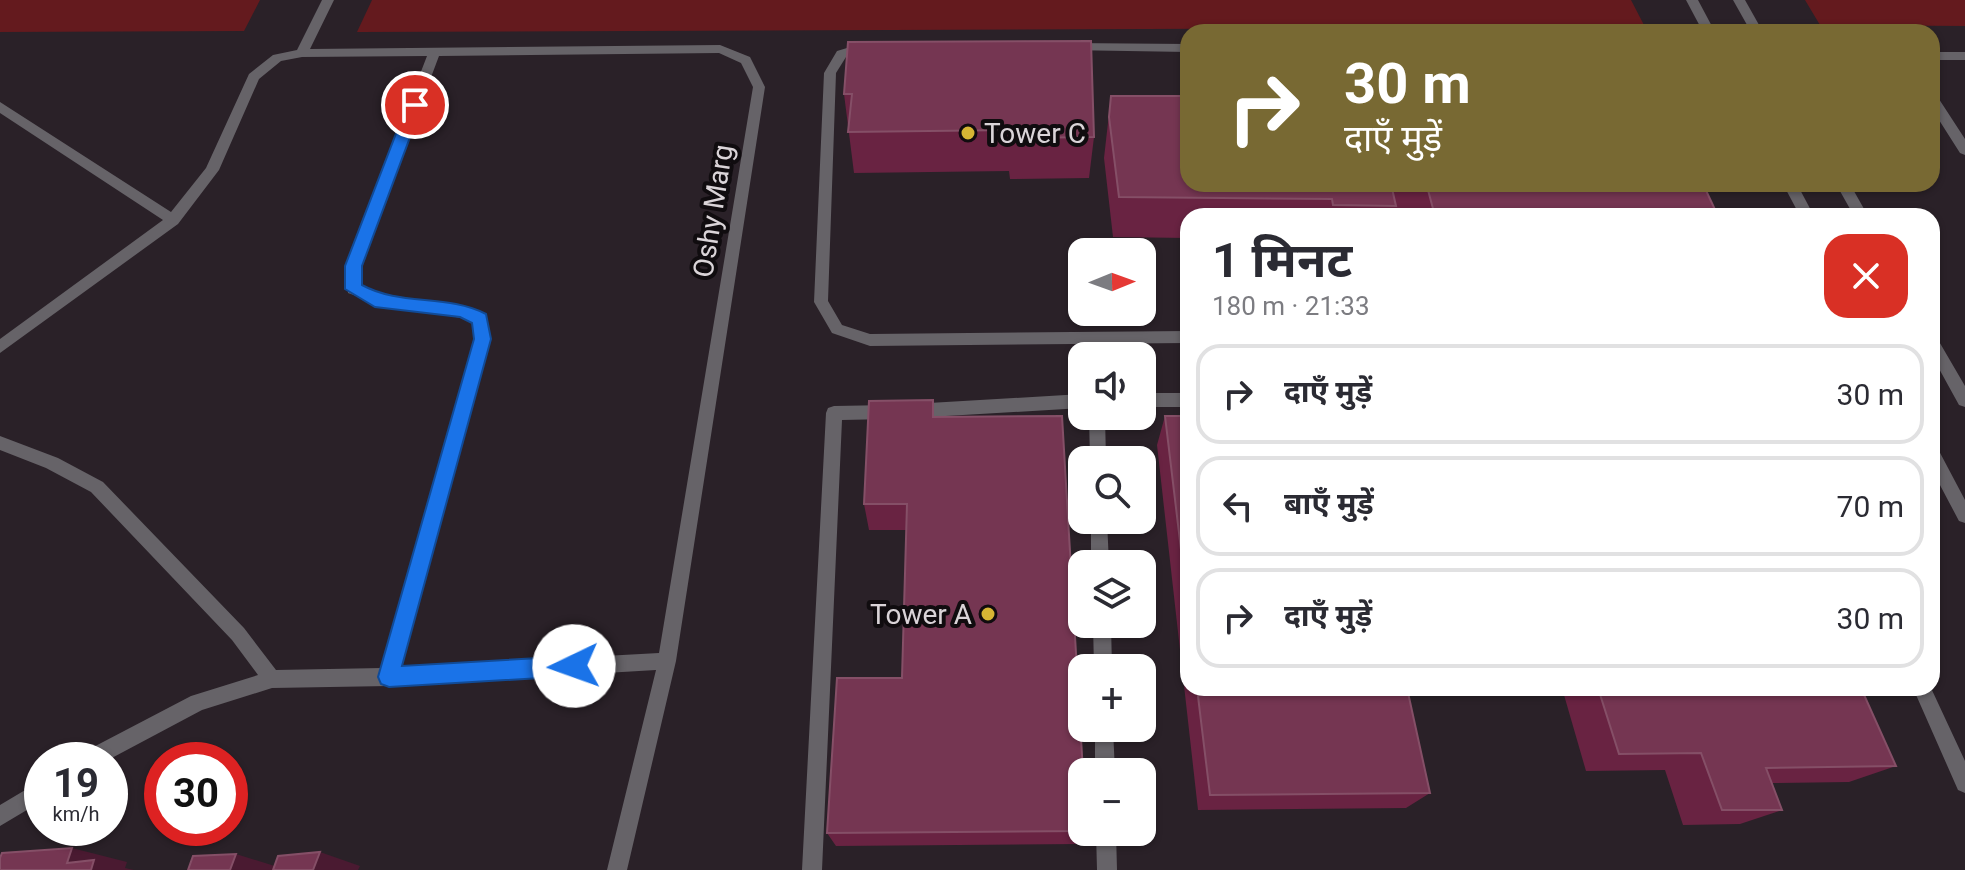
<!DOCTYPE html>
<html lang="hi">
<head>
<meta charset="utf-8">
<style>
  body { margin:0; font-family:Roboto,"Noto Sans Devanagari",sans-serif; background:#f7f7f7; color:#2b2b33; height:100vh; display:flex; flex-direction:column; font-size:30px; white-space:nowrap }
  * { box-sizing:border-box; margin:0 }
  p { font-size:26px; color:#7c7c81 }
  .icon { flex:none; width:44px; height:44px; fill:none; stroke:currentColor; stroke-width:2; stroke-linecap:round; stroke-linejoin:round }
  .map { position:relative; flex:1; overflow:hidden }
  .details { position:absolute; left:1180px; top:208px; width:760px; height:488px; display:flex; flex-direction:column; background:#fff; border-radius:24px; box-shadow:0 2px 6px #0004 }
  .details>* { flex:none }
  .hud { position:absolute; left:1180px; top:24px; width:760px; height:168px; border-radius:24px; box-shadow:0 2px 6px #0004; background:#786933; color:#fff; overflow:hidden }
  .needle { width:52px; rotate:89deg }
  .controls { position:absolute; left:1068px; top:238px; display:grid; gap:16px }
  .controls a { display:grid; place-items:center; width:88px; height:88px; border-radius:16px; background:#fff; box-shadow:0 2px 6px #0004; font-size:40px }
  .speed { position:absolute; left:24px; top:742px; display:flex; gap:16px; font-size:40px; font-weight:700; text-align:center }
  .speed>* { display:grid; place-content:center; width:104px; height:104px; border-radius:50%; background:#fff; box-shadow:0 2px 6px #0004; line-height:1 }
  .speed small { font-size:20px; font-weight:400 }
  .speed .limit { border:12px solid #d22; background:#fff; color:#111 }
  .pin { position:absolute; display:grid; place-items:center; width:68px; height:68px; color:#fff; margin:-34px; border:4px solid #fff; border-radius:50%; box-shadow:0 2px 8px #0007 }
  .me { position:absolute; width:88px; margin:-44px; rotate:267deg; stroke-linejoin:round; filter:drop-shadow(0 0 6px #0008) }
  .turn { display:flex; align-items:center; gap:28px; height:168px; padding:0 32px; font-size:36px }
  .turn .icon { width:104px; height:104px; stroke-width:2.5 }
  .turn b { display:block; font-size:56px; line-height:68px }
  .round { display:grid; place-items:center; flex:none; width:84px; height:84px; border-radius:24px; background:#f7f7f7 }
  .head { display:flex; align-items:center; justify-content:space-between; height:136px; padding:0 32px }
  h1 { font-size:48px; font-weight:700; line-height:60px }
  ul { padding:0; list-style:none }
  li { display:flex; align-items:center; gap:24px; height:100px; margin:0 16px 12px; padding:0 16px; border:4px solid #e1e1e2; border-radius:24px }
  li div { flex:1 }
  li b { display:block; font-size:30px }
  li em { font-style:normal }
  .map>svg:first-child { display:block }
  .green { fill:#641a1e }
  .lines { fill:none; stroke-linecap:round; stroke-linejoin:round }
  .service { fill:#666368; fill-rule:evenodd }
  .minor { fill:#666368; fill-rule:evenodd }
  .tertiary { fill:#666368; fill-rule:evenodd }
  .wall { fill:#692342 }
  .shaded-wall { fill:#4a1a31 }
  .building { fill:#753652; stroke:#854f67; stroke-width:2 }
  .route { fill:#1a73e8; stroke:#114b97; stroke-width:2 }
  .poi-dot { fill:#d6b534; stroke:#100c0f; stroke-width:3 }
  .labels { text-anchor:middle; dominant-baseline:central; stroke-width:8; stroke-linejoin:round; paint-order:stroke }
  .poi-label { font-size:28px; fill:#dad4d8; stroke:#100c0f; text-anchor:start }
  .street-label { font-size:28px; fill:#dad4d8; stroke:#100c0f }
</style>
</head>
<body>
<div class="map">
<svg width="1965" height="870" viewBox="0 0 1965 870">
  <rect width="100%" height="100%" fill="#2a2128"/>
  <path class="green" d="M 0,0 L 260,0 L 244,31 L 0,32 Z
    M 372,0 L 1631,0 L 1645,27 L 357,32 Z
    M 1805,0 L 1965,0 L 1965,26 L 1820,25 Z"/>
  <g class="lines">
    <path class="service" d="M 867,42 L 871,43 L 871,49 L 846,57 L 836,73 L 828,301 L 842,325 L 870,334 L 1188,331 L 1188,343 L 870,346 L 832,333 L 814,302 L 824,73 L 837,51 Z
      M 1070,43 L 1188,44 L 1188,52 L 1066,50 L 1066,44 Z
      M 1932,52 L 1965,52 L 1965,60 L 1932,60 Z
      M 1932,94 L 1937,96 L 1965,139 L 1965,155 L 1960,153 L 1932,109 Z
      M 1142,393 L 1188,393 L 1188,407 L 1142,407 Z
      M 1082,394 L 1082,408 L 912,418 L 906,416 L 904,411 L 906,406 L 912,404 Z
      M 889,405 L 895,407 L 897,412 L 895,417 L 889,419 L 842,420 L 822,870 L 802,870 L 826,413 L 828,408 L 834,406 Z
      M 1089,416 L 1105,416 L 1106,460 L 1090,460 Z
      M 1091,520 L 1107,520 L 1109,564 L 1091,564 Z
      M 1093,624 L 1111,624 L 1112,668 L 1094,668 Z
      M 1913,688 L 1931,688 L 1965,761 L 1965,793 L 1958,790 Z
      M 1095,728 L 1113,728 L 1115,772 L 1095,772 Z
      M 1096,832 L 1116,832 L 1117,870 L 1097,870 Z"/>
    <path class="minor" d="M 322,0 L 334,0 L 310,49 L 720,45 L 750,57 L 765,87 L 676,661 L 627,870 L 607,870 L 656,670 L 389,686 L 272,688 L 202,710 L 108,760 L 80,760 L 82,753 L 191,696 L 258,675 L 232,640 L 91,492 L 46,468 L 0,450 L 0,436 L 58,458 L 103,482 L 244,628 L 276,670 L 382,668 L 475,339 L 473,323 L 462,318 L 385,306 L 348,293 L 346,266 L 427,56 L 302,57 L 281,61 L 259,79 L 219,170 L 178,224 L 0,353 L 0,339 L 163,220 L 0,113 L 0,102 L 171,212 L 206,168 L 249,74 L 273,55 L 297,50 ZM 719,53 L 741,63 L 753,87 L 659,653 L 401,667 L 491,339 L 485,315 C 445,298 400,302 360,286 L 360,266 L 439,56 Z
      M 42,780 L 42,801 L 0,826 L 0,805 Z"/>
    <path class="tertiary" d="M 1686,0 L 1698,0 L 1715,32 L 1703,32 Z
      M 1733,0 L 1745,0 L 1763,32 L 1751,32 Z
      M 1783,184 L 1797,184 L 1814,216 L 1800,216 Z
      M 1836,184 L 1850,184 L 1868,216 L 1854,216 Z
      M 1932,336 L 1937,338 L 1965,386 L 1965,407 L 1959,405 L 1932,356 Z
      M 1932,447 L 1938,449 L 1965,500 L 1965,523 L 1959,521 L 1932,470 Z"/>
  </g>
  <path class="wall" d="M 848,42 L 1094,137 L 1089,178 L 1010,179 L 1009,171 L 854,173 L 844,94 Z
    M 1111,96 L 1188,184 L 1703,184 L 1718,216 L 1188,216 L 1188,238 L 1113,237 L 1104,158 Z
    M 1165,416 L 1188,416 L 1188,688 L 1407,688 L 1430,793 L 1406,808 L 1198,810 L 1157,445 Z
    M 935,417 L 1082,772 L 1082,832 L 1086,832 L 1081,844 L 836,846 L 827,833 L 902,678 L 906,530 L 869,530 L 864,504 Z
    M 1562,688 L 1861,688 L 1896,766 L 1849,782 L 1772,783 L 1782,810 L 1740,824 L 1683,825 L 1665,770 L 1586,771 Z"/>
  <path class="shaded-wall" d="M 72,848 L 127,862 L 125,868 L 134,870 L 91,870 L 67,863 Z
    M 320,852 L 360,866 L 358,870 L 313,870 Z
    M 236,854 L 281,868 L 281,870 L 230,870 Z"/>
  <path class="building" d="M 1091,41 L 1094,137 L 1011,138 L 1010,130 L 848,132 L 852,94 L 844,94 L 848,42 Z
    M 1111,96 L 1188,96 L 1188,184 L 1391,184 L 1396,206 L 1333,205 L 1332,199 L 1119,197 L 1109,117 Z
    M 1407,184 L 1703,184 L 1718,216 L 1435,216 L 1428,190 L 1409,190 Z
    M 933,400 L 933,417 L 1062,416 L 1083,772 L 1082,831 L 827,833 L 837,678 L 902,678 L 907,504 L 864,504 L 869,401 Z
    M 1165,416 L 1188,416 L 1188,608 Z
    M 1197,688 L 1407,688 L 1430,793 L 1210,795 Z
    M 1598,688 L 1861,688 L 1896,766 L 1766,768 L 1782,810 L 1722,810 L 1701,753 L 1619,754 Z
    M 72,848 L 67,863 L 94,860 L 91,870 L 0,870 L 0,858 L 2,853 Z
    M 320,852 L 313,870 L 273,870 L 278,856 Z
    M 236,854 L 230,870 L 188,870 L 193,856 Z"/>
  <path class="route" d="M 415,100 L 422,105 L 362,266 L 362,285 C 400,306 447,294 486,314 L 491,339 L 402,666 L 574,656 L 582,659 L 585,666 L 582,673 L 574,676 L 389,687 L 381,684 L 378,677 L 474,339 L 472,323 L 460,317 L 375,307 L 345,289 L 345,266 L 407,105 Z"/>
  <g class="poi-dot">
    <circle cx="968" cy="133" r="8"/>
    <circle cx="988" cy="614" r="8"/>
  </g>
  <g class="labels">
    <g class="poi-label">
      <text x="984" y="133">Tower C</text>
      <text x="972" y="614" text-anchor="end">Tower A</text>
    </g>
    <g class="street-label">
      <text transform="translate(713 211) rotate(-81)">Oshy Marg</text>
    </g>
  </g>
</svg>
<div class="controls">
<a><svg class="needle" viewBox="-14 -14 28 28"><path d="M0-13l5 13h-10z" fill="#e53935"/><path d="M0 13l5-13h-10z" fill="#7c7c81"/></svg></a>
<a><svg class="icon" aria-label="sound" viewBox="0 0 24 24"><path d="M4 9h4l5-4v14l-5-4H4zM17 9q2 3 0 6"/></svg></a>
<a><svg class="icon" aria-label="search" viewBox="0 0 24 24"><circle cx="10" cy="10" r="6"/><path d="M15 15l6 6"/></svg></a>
<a><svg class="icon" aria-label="layers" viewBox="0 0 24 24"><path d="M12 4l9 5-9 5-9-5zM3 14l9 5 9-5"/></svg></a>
<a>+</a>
<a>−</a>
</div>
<div class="speed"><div>19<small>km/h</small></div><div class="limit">30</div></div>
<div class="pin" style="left:415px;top:105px;background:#d93025"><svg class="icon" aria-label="arrive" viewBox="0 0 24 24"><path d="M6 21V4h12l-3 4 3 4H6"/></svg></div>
<svg class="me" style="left:574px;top:666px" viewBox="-20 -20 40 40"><circle r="19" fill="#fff"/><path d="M0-13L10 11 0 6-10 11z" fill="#1a73e8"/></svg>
<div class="hud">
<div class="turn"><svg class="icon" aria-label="right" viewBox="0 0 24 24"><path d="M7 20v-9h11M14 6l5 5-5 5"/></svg><div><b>30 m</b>दाएँ मुड़ें</div></div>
</div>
<section class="details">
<div class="head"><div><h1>1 मिनट</h1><p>180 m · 21:33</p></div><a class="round" style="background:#d93025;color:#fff"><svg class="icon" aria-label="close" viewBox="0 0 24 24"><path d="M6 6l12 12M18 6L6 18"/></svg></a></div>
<ul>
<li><svg class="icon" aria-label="right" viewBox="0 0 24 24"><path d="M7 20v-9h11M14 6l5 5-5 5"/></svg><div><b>दाएँ मुड़ें</b></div><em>30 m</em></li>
<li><svg class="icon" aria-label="left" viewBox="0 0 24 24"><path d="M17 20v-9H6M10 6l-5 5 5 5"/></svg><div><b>बाएँ मुड़ें</b></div><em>70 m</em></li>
<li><svg class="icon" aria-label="right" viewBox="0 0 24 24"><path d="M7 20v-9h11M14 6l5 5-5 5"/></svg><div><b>दाएँ मुड़ें</b></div><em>30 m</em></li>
</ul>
</section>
</div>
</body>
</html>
